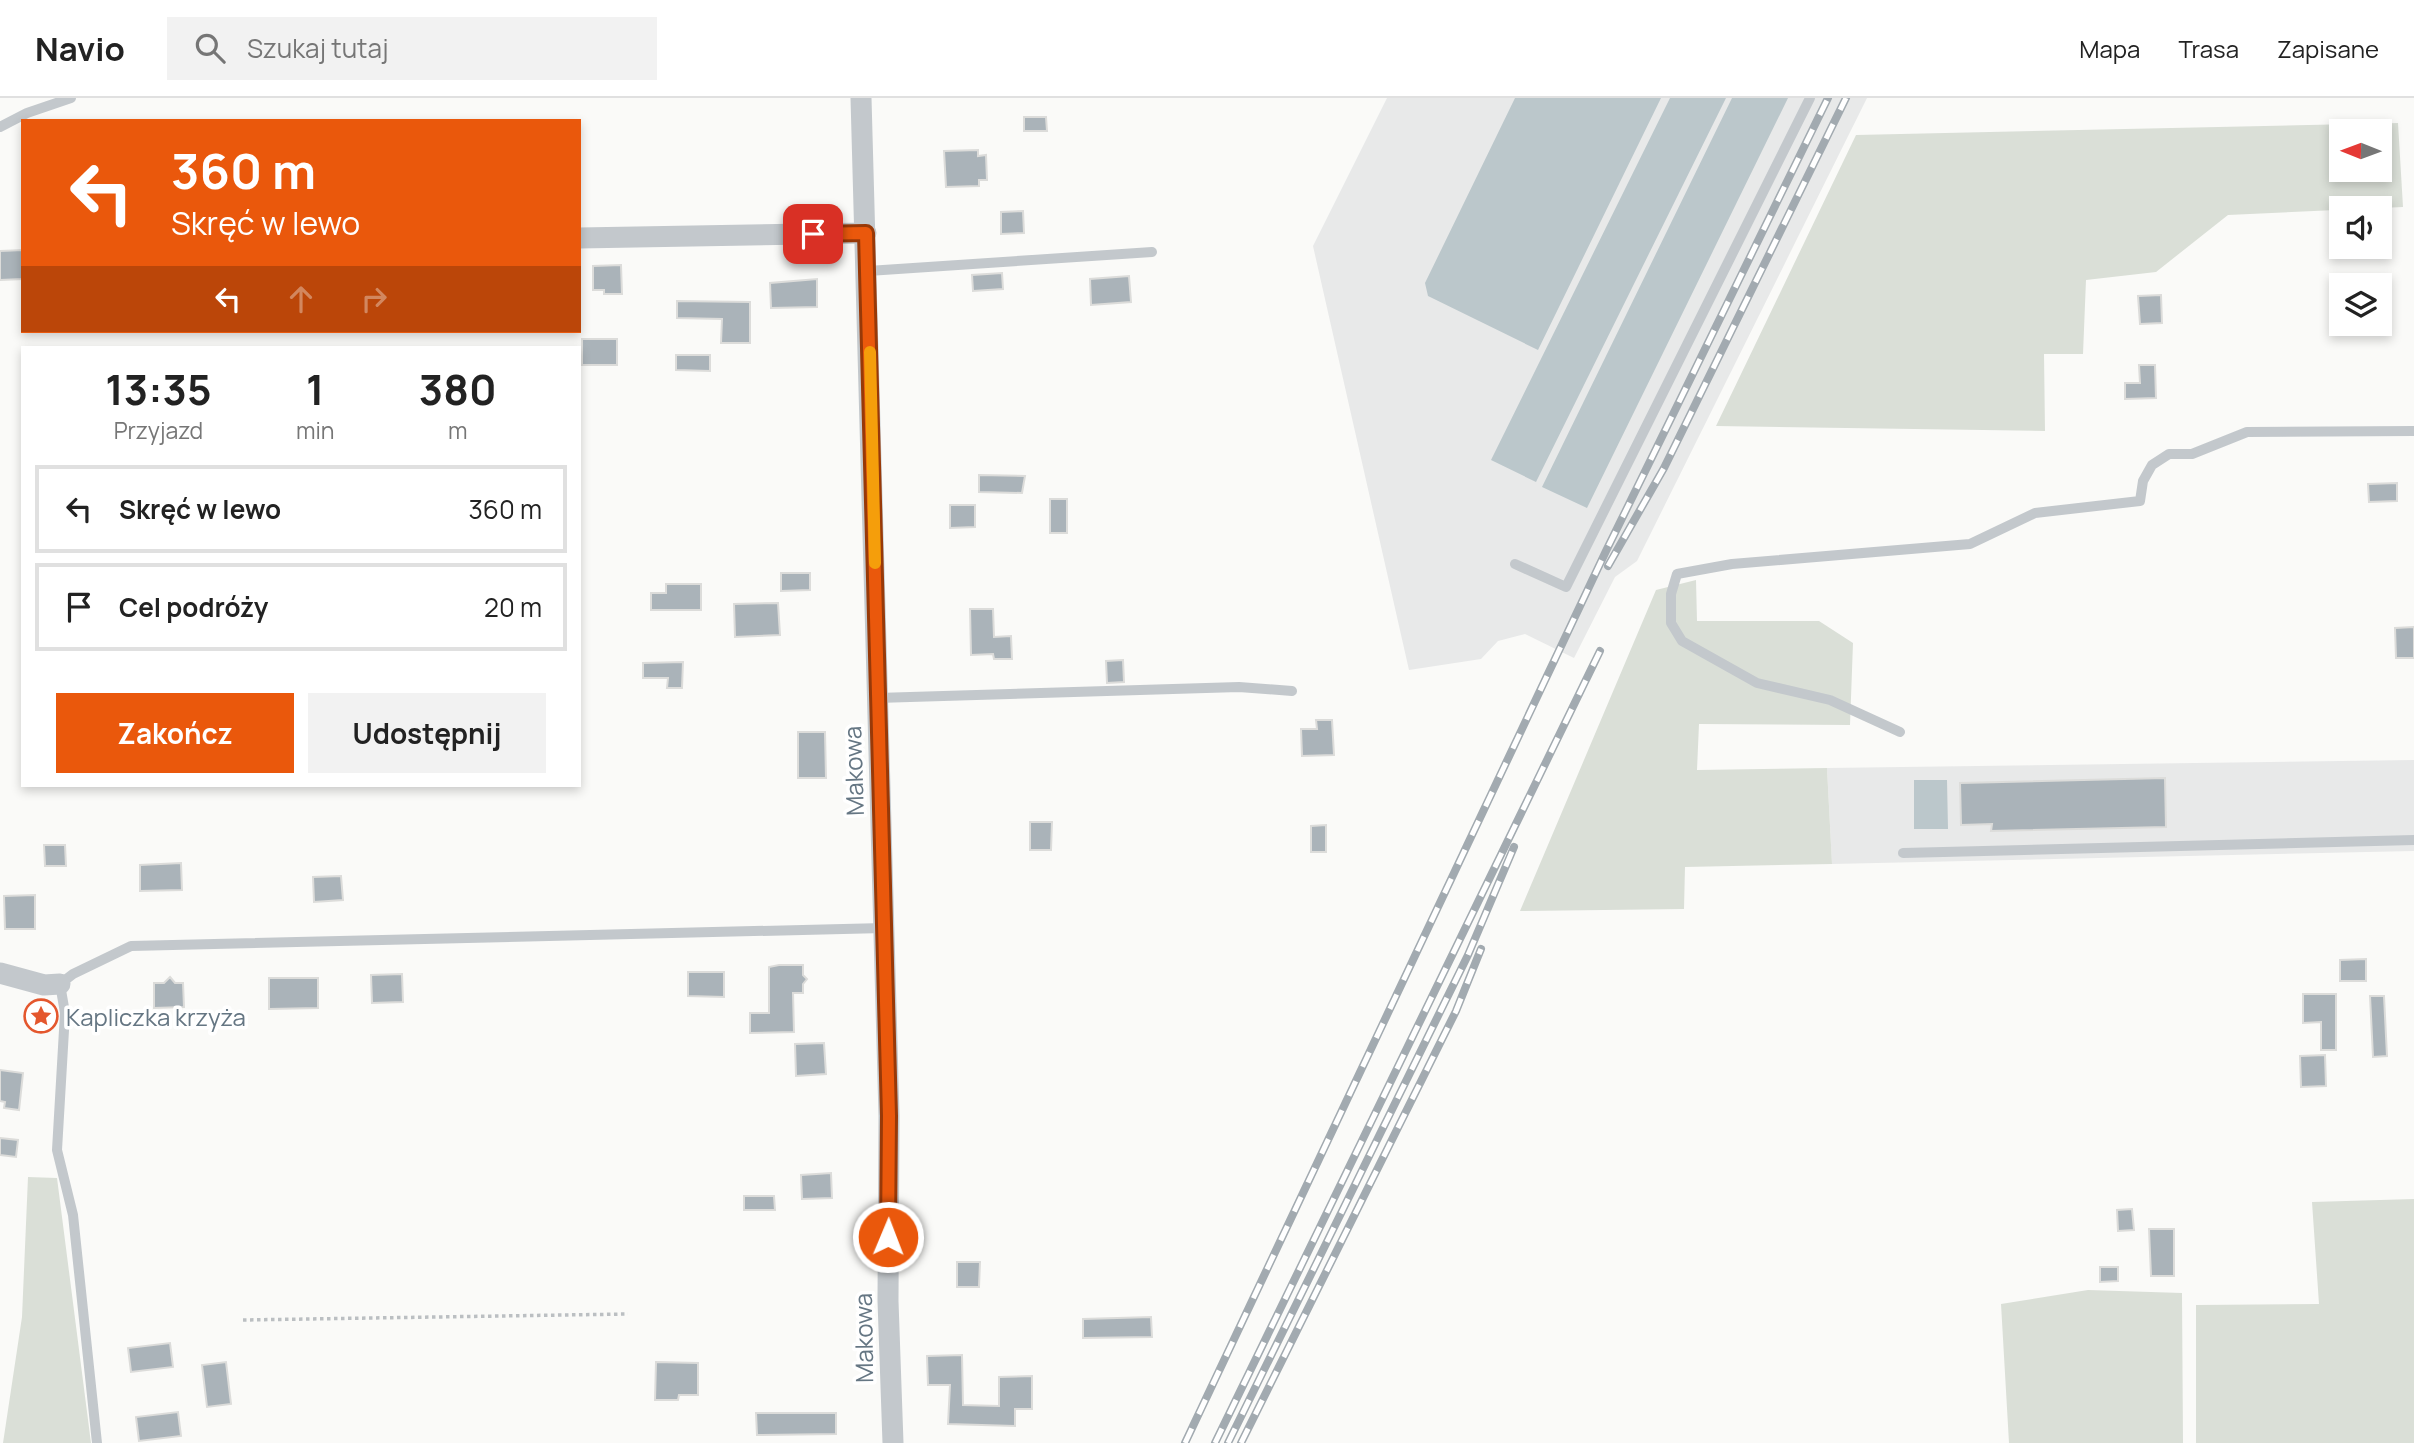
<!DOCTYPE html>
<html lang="pl">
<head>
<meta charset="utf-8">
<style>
  body { margin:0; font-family:Manrope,sans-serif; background:#f2f2f2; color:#222; height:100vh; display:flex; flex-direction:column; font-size:26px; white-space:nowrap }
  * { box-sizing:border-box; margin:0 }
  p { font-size:23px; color:#767676 }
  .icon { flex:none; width:38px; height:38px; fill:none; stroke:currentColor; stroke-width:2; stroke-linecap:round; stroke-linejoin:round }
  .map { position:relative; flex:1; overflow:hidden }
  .details { position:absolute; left:21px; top:248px; width:560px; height:441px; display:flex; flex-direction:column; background:#fff; border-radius:0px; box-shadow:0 4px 10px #0003 }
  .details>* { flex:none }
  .hud { position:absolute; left:21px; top:21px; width:560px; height:214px; border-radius:0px; box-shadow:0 4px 10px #0003; background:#ea580c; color:#fff; overflow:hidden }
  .needle { width:46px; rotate:271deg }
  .fabs { position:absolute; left:2329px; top:21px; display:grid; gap:14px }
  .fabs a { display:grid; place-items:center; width:63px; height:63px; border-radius:0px; background:#fff; box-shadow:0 4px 10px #0003; font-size:35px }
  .pin { position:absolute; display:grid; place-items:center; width:60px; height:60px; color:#fff; margin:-30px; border-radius:14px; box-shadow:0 4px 10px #0006 }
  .me { position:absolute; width:77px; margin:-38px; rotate:1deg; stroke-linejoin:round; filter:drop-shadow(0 0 5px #0008) }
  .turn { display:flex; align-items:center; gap:24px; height:147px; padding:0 35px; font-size:32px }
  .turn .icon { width:91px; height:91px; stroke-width:2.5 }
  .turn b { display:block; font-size:49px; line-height:60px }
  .lanes { display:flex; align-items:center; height:66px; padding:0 35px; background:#0003; justify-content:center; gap:35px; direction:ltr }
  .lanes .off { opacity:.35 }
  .eta { display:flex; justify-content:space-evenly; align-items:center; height:119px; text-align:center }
  .eta b { font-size:42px; font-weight:700; line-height:49px }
  .cta { display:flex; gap:14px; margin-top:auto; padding:14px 35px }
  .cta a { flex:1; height:80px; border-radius:0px; background:#ea580c; color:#fff; font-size:28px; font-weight:700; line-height:80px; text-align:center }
  .cta a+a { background:#f2f2f2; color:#222 }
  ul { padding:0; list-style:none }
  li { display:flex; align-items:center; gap:21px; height:88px; margin:0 14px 10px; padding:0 21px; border:4px solid #e0e0e0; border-radius:0px }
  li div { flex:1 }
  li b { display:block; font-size:26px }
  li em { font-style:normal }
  header { display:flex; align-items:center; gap:42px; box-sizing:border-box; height:98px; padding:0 35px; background:#fff; border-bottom:2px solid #e0e0e0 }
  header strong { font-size:33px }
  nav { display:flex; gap:38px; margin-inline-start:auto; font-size:24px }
  .search { width:490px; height:63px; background:#f2f2f2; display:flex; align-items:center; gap:18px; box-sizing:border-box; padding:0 24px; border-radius:0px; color:#767676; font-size:26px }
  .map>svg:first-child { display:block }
  .built { fill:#e8e9e9 }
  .green { fill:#dadfd7; fill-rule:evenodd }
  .water { fill:#bbc7cb }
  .building { fill:#aab3b9; stroke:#dcdcda; stroke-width:2 }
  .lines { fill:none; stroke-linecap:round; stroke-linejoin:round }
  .path { stroke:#bbbfc2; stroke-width:3.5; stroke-dasharray:3.5 3.5; stroke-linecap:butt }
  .lane { stroke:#c3c8cc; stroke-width:10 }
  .street { stroke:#c3c8cc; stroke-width:21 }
  .rail-casing { stroke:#a2aab0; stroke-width:8 }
  .rail { stroke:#fff; stroke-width:5; stroke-dasharray:16; stroke-linecap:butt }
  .route-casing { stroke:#983908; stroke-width:18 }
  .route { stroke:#ea580c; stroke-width:12 }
  .slow { stroke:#f59e0b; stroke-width:12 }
  .labels { text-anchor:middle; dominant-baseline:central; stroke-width:7; stroke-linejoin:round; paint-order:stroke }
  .street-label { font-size:24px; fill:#657683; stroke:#fff }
  .poi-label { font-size:24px; fill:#657683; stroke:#fff; text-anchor:start }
</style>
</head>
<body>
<header>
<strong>Navio</strong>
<div class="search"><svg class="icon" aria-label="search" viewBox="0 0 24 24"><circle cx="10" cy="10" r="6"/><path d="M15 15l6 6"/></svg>Szukaj tutaj</div>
<nav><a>Mapa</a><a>Trasa</a><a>Zapisane</a></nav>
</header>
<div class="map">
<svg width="2414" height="1345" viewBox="0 0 2414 1345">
  <rect width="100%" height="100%" fill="#fafaf8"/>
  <path class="built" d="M 1387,0 L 1867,0 L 1637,463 L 1615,479 L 1574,560 L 1525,536 L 1498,543 L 1481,561 L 1409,572 L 1313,148 Z
    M 2414,662 L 2414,753 L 1832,766 L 1827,670 Z"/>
  <path class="green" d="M 2398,25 L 2403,109 L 2228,117 L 2156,174 L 2086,182 L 2083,256 L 2044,256 L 2045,333 L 1716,328 L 1856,37 ZM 2342,33 L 2380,33 L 2380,72 L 2342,72 Z
    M 1696,482 L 1697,523 L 1819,523 L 1853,545 L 1850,627 L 1699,626 L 1697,672 L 1827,670 L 1832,766 L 1685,769 L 1684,811 L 1520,813 L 1656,492 Z
    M 28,1079 L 57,1080 L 91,1345 L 3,1345 L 22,1219 Z
    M 2414,1101 L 2414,1345 L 2196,1345 L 2196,1207 L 2319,1206 L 2312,1104 Z
    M 2088,1192 L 2182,1195 L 2183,1345 L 2009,1345 L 2001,1206 Z"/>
  <path class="water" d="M 1515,0 L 1661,0 L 1538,252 L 1428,198 L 1425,185 Z
    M 1670,0 L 1726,0 L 1536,384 L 1491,362 Z
    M 1732,0 L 1788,0 L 1587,410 L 1542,389 Z
    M 1914,682 L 1947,682 L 1948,731 L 1914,731 Z"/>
  <path class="building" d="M 1024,19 L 1046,19 L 1047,33 L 1024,33 Z
    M 978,52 L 978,58 L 986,57 L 987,82 L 979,82 L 979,88 L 946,89 L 944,53 Z
    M 1023,113 L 1024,135 L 1001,136 L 1001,114 Z
    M 23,152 L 23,181 L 0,182 L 0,153 Z
    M 621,167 L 622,196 L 604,196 L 604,192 L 593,192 L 593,168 Z
    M 1002,175 L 1003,191 L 973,193 L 972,177 Z
    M 1129,178 L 1131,204 L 1091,207 L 1090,181 Z
    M 817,181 L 817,209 L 771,210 L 770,185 Z
    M 2161,197 L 2162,225 L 2140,226 L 2138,198 Z
    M 677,203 L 750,204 L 750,245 L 721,245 L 722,221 L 677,220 Z
    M 582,241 L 617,241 L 617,267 L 582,267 Z
    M 676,257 L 710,257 L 710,273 L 676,272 Z
    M 2139,267 L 2155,267 L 2156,300 L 2125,301 L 2125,285 L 2140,285 Z
    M 979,377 L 1025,378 L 1022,395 L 979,394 Z
    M 2397,385 L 2397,403 L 2369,404 L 2368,386 Z
    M 1050,401 L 1067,401 L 1067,435 L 1050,435 Z
    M 950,407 L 975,407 L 975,429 L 950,430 Z
    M 781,475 L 810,475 L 810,492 L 781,493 Z
    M 666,486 L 701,486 L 701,512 L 651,512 L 651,495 L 666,495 Z
    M 778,505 L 780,537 L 735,539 L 734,506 Z
    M 970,511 L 993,511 L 994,539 L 1011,538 L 1012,561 L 994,561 L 993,556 L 971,557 Z
    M 2414,529 L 2414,560 L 2396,560 L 2395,530 Z
    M 1123,562 L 1124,584 L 1107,585 L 1106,563 Z
    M 683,564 L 682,590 L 667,590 L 668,580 L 643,580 L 643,565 Z
    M 1316,622 L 1332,622 L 1334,657 L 1302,658 L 1301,631 L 1317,631 Z
    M 798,634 L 825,634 L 826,680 L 798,680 Z
    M 2165,680 L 2166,729 L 1991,733 L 1992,726 L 1961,727 L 1960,685 Z
    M 1030,724 L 1052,724 L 1051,752 L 1030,752 Z
    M 1326,727 L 1326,754 L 1311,754 L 1311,728 Z
    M 44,747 L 65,747 L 66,768 L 45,768 Z
    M 181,765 L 182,792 L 140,793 L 140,767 Z
    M 341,778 L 343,802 L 314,804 L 313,779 Z
    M 35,797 L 35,831 L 5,831 L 4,798 Z
    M 2366,861 L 2366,883 L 2340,883 L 2340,862 Z
    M 779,867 L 803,867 L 803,877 L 807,881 L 803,886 L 803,895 L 793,895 L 794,934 L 750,935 L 750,915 L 769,915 L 769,869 Z
    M 688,874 L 724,874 L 724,899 L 688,898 Z
    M 402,876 L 403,904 L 372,905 L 371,877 Z
    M 170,879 L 175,885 L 183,885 L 184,909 L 154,910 L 154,885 L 164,885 Z
    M 269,880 L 318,880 L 318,910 L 269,911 Z
    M 2303,896 L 2336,896 L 2336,952 L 2321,952 L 2321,924 L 2303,925 Z
    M 2370,898 L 2384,898 L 2387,958 L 2373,959 Z
    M 824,945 L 826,976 L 796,978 L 795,946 Z
    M 2325,957 L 2326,988 L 2301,989 L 2300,958 Z
    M 0,972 L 23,975 L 19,1012 L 4,1010 L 5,1004 L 0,1003 Z
    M 0,1040 L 18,1042 L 16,1059 L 0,1057 Z
    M 831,1075 L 832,1100 L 802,1101 L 801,1077 Z
    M 744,1098 L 774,1098 L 775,1112 L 744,1112 Z
    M 2132,1111 L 2134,1132 L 2118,1133 L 2117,1112 Z
    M 2149,1131 L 2174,1131 L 2174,1178 L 2151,1178 Z
    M 957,1164 L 980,1164 L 979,1189 L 957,1189 Z
    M 2100,1169 L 2118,1169 L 2118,1183 L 2100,1184 Z
    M 1151,1219 L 1152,1239 L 1083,1240 L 1083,1221 Z
    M 170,1245 L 173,1269 L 131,1274 L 128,1250 Z
    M 962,1257 L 963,1307 L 999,1308 L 999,1279 L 1032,1278 L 1032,1311 L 1015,1311 L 1015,1328 L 948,1326 L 950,1287 L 928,1287 L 927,1258 Z
    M 226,1264 L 231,1306 L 207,1309 L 202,1267 Z
    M 656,1264 L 698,1265 L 698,1297 L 679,1297 L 678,1302 L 655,1302 Z
    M 178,1314 L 181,1338 L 139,1343 L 136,1319 Z
    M 756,1315 L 836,1315 L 836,1336 L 757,1337 Z"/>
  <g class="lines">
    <path class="path" d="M 243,1222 L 628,1216"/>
    <path class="lane" d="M 0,29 L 27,15 L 71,0
      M 868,173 L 1152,154
      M 1515,466 L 1566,489 L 1810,0
      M 877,600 L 1239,589 L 1292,593
      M 1900,634 L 1830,602 L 1757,585 L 1682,543 L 1671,525 L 1671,496 L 1677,476 L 1732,466 L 1970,446 L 2035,415 L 2140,403 L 2143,383 L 2152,367 L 2169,356 L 2192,356 L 2247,334 L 2414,333
      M 1903,755 L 2414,742
      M 97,1345 L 73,1117 L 57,1052 L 65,915 L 60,886 L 73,876 L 131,848 L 884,830"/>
    <path class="street" d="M 861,0 L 889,1018 L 888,1203 L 893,1345
      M 579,140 L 866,135
      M 0,875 L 44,887 L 60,886"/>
    <defs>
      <path id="rail" d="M 1608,468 L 1664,370 L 1846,0
        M 1185,1345 L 1606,453 L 1828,0
        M 1215,1345 L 1600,553
        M 1228,1345 L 1468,857 L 1514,749
        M 1241,1345 L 1456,913 L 1481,851"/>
    </defs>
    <use href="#rail" class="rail-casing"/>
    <use href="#rail" class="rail"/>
  </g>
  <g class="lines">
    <defs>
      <path id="route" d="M 813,136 L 866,135 L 889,1018 L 888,1139"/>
    </defs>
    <use href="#route" class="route-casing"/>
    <use href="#route" class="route"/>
    <path class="slow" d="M 870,254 L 875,465"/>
  </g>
  <defs>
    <symbol id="sight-ring" viewBox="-11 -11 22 22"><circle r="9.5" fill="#fff" stroke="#e4572e" stroke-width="1.5"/><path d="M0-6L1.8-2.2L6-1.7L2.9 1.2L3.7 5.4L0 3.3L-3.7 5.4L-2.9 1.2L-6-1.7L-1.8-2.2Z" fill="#e4572e"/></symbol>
  </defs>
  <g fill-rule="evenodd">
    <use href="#sight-ring" x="22" y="899" width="38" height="38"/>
  </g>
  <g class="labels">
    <g class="street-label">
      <text transform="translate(853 673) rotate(-92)">Makowa</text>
      <text transform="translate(863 1240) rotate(-91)">Makowa</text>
    </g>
    <g class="poi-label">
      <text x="66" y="918">Kapliczka krzyża</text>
    </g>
  </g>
</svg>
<div class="fabs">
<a><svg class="needle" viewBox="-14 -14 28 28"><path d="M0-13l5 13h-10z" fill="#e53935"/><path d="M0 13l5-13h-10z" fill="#767676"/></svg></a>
<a><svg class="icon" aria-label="sound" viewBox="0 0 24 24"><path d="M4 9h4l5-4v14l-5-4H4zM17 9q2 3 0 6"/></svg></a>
<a><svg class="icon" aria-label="layers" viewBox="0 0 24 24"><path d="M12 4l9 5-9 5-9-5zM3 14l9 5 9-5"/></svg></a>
</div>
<div class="pin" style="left:813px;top:136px;background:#d93025"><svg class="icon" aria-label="arrive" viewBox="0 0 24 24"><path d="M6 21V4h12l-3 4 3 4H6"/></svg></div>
<svg class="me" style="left:888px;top:1139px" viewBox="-20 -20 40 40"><circle r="17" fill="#ea580c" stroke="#fff" stroke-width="3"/><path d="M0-11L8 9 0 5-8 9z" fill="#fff"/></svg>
<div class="hud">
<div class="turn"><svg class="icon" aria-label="left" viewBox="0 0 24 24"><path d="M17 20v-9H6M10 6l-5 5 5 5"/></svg><div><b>360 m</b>Skręć w lewo</div></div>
<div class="lanes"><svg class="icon" aria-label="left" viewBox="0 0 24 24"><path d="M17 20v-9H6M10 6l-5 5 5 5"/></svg><svg class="icon off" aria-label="ahead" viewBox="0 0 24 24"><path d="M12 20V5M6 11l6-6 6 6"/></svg><svg class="icon off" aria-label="right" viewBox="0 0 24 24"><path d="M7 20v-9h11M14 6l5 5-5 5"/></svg></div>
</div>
<section class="details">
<div class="eta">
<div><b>13:35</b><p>Przyjazd</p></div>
<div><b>1</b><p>min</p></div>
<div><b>380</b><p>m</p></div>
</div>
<ul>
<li><svg class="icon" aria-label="left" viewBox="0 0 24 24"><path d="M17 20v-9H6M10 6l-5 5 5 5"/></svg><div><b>Skręć w lewo</b></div><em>360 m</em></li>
<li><svg class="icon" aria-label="arrive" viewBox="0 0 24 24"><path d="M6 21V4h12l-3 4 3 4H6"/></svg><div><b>Cel podróży</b></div><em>20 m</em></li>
</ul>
<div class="cta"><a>Zakończ</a><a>Udostępnij</a></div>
</section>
</div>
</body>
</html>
